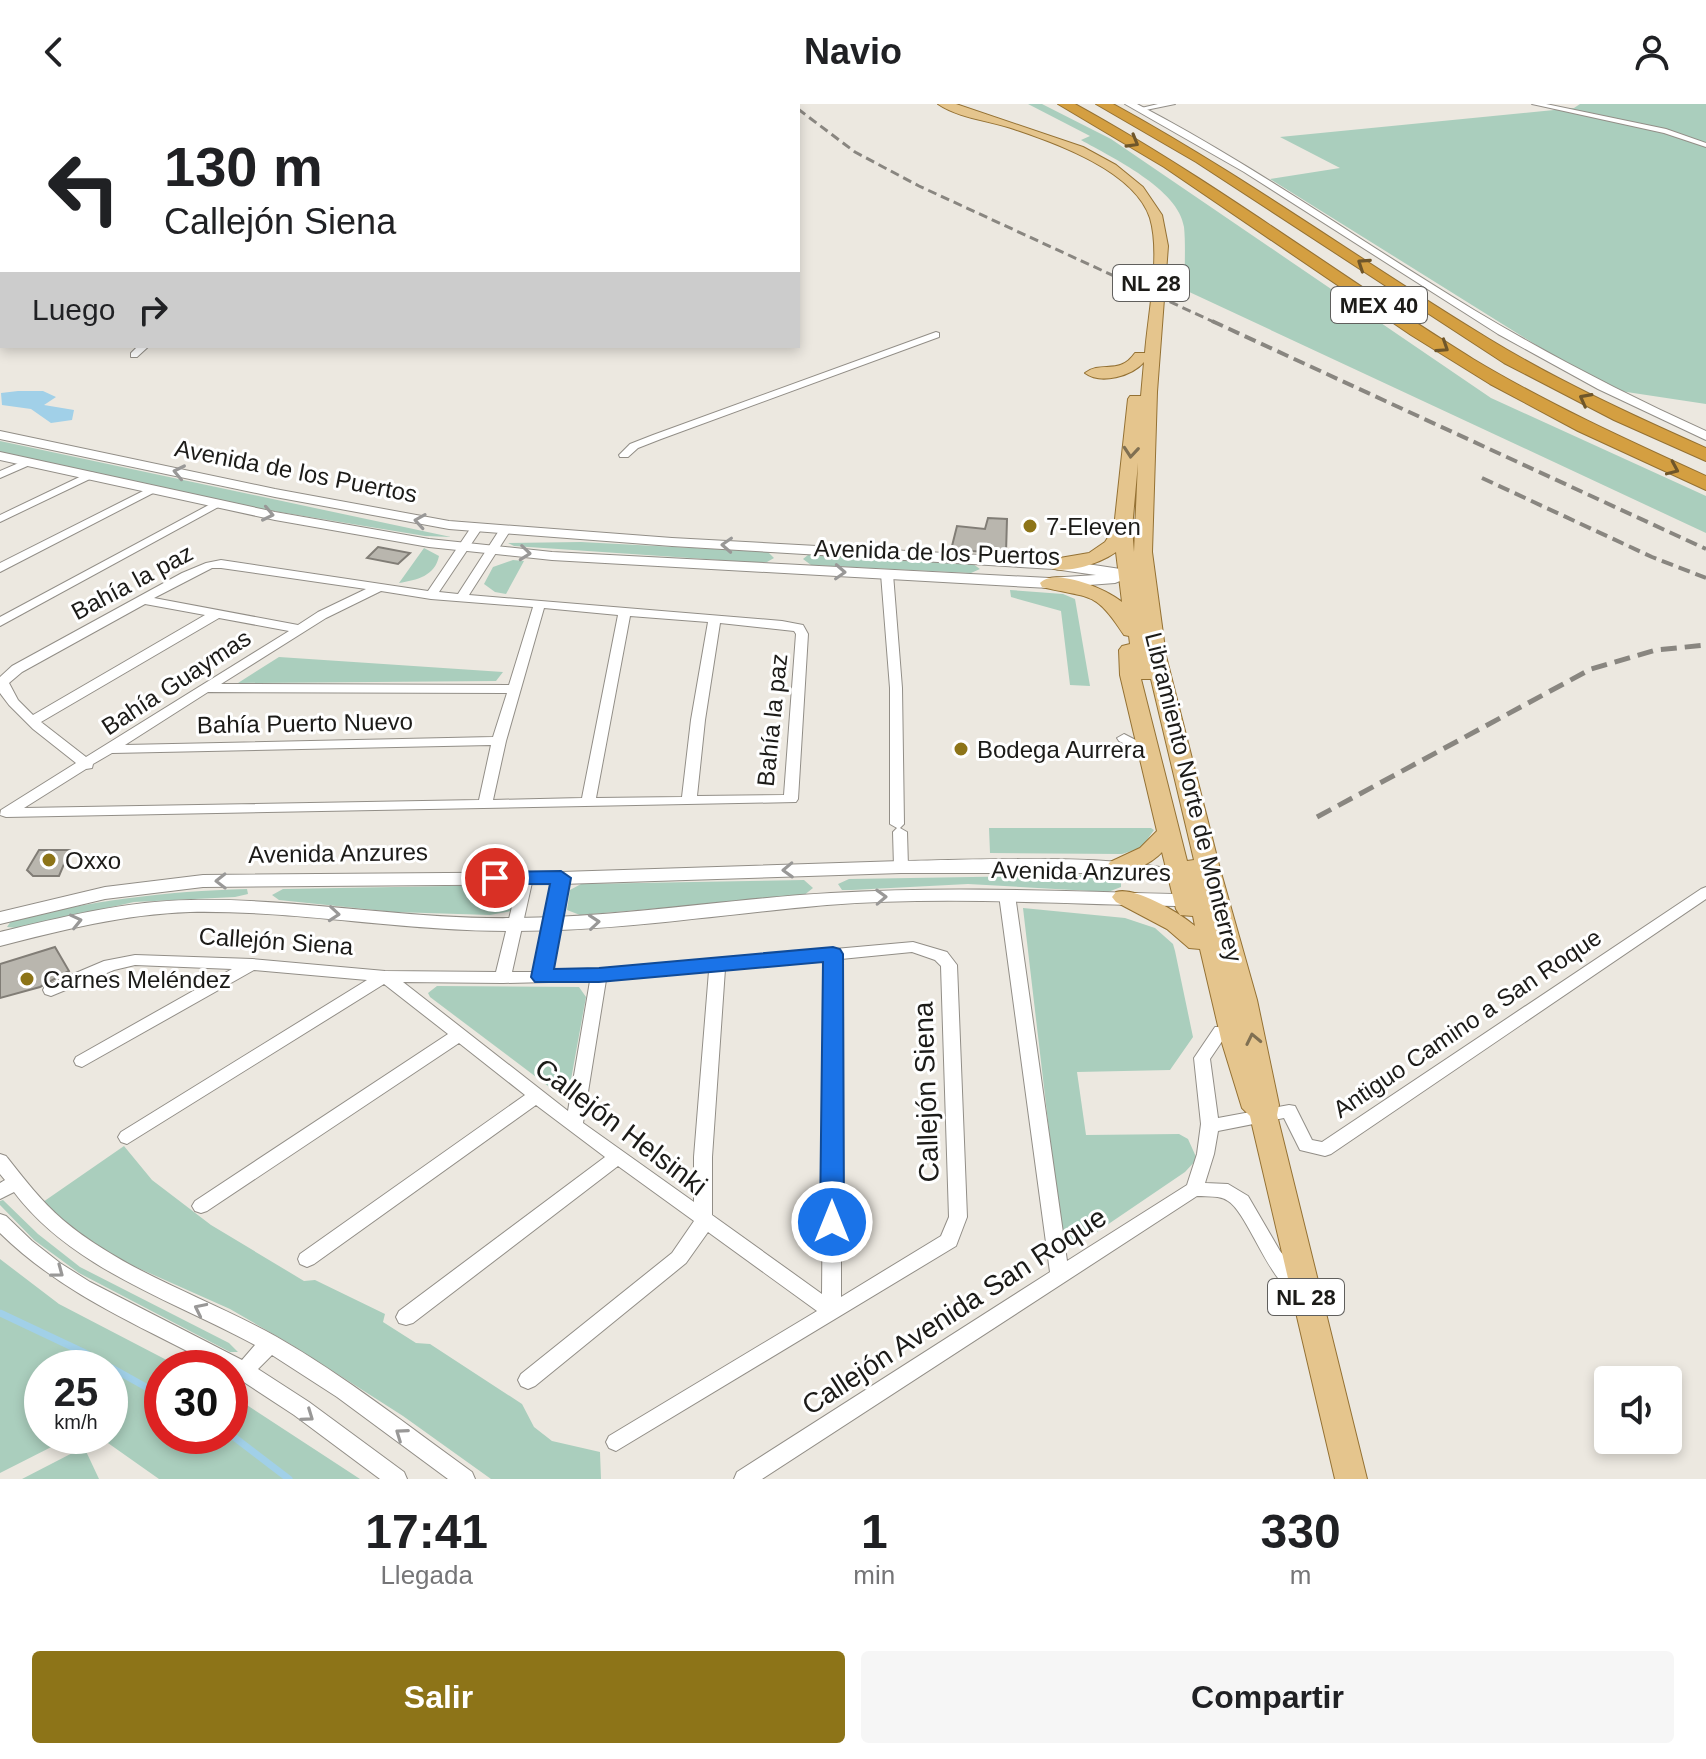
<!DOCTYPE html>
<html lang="es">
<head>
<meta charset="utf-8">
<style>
  body { margin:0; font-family:Arial,sans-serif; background:#f6f6f6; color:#202124; height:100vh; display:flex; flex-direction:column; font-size:30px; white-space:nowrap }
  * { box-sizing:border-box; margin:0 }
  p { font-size:26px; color:#757577 }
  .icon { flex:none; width:44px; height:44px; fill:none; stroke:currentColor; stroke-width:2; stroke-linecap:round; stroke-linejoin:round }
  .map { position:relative; height:1375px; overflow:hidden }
  .sheet { display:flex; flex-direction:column; background:#fff; flex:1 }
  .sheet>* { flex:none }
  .banner { position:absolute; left:0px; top:0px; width:800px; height:244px; box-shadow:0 4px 12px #0003; background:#fff; color:#202124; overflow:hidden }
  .fabs { position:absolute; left:1594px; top:1262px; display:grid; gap:16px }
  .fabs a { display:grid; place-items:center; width:88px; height:88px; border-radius:8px; background:#fff; box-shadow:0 4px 12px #0003; font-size:40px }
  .speed { position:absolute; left:24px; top:1246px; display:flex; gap:16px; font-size:40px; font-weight:700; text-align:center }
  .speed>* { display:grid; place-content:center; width:104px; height:104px; border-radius:50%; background:#fff; box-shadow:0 4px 12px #0003; line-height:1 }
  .speed small { font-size:20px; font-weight:400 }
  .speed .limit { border:12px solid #d22; background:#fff; color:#111 }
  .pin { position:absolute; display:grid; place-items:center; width:68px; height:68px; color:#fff; margin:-34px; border:4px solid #fff; border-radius:50%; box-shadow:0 2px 8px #0007 }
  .me { position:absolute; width:88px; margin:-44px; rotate:0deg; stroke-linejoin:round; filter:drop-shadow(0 0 6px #0008) }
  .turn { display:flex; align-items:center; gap:28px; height:168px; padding:0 32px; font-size:36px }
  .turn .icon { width:104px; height:104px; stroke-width:2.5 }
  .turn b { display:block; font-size:56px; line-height:68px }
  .then { display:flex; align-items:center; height:76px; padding:0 32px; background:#0003; gap:16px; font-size:30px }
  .eta { display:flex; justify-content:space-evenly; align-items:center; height:136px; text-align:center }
  .eta b { font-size:48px; font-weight:600; line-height:56px }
  .cta { display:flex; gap:16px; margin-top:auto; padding:16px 32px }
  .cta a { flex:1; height:92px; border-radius:8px; background:#8d7418; color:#fff; font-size:32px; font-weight:600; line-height:92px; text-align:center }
  .cta a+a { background:#f6f6f6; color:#202124 }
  header { display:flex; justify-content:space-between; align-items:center; height:104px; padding:0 32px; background:#fff; font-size:36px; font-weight:600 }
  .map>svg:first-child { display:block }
  .green { fill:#aacebd }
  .water { fill:#a1d0e8 }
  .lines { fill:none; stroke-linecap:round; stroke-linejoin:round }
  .stream { stroke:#a1d0e8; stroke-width:7 }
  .building { fill:#b9b6ae; stroke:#817d76; stroke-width:2 }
  .minor-casing { stroke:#928e87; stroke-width:2 }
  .tertiary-casing { stroke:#928e87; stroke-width:2 }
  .primary-casing { stroke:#947133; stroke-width:2 }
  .motorway-casing { stroke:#947133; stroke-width:2 }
  .minor { fill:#fff; fill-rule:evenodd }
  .tertiary { fill:#fff; fill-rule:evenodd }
  .primary { fill:#e5c58d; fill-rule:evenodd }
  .motorway { fill:#d49f41; fill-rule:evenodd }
  .rail-far2 { stroke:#898680; stroke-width:3; stroke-dasharray:9 5; stroke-linecap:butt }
  .rail-far1 { stroke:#898680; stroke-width:4; stroke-dasharray:12 6; stroke-linecap:butt }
  .rail { stroke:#898680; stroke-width:5; stroke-dasharray:16 8; stroke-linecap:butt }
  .oneway { stroke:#6f562a }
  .oneway2 { stroke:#807052 }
  .oneway3 { stroke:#999897 }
  .route { fill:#1a73e8; stroke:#114b97; stroke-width:2 }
  .poi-dot { fill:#8d7418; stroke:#fff; stroke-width:3 }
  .labels { text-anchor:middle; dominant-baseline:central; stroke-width:6; stroke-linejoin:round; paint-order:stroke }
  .shield { fill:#fff; stroke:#605f5d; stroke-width:2 }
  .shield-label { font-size:22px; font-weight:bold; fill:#1c1b18 }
  .street-label { font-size:24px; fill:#1c1b18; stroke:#fff }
  .poi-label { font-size:24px; fill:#1c1b18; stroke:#fff; text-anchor:start }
  .near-street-label { font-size:28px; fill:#1c1b18; stroke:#fff }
</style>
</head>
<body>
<header><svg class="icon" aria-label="back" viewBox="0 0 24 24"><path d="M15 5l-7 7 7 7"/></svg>Navio<svg class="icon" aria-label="person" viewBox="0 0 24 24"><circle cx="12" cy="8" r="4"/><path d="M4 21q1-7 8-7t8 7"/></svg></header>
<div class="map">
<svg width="1706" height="1375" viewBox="0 0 1706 1375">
  <rect width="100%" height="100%" fill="#ece8e0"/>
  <path class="green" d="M 1028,0 L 1042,0 L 1111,35 L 1491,294 L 1706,392 L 1706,429 L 1185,186 C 1184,166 1186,143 1184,123 C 1179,85 1111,53 1081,36 L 1090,32 Z
    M 1580,0 L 1706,0 L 1706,300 L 1620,287 L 1549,249 L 1270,75 L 1340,64 L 1280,33 L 1574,4 Z
    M 0,337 L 451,433 L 425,432 L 255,404 L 0,348 Z
    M 581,438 L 768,448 L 774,454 L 767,458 L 749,458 L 514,442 L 508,439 Z
    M 424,444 L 439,452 C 435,472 417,476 399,479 Z
    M 808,451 L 973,460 L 980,465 L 971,469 L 811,461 L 803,455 Z
    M 513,456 L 524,457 L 506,490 L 495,488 L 484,480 L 493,463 Z
    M 1010,486 L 1063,490 L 1075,495 L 1090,582 L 1070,581 L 1061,507 L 1011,493 Z
    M 279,553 L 503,568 L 496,577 L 238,579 Z
    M 989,724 L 1151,724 L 1154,726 L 1141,744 L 1122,750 L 990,749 Z
    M 1098,771 L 1115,772 L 1121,778 L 1121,783 L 1108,788 L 968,780 L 852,786 L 842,786 L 838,780 L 849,775 Z
    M 804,776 L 813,784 L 803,792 L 580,811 L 567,806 L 570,786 L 581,780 Z
    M 507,781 L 517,788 L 511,807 L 490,811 L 394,808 L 279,796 L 272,791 L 283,785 Z
    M 247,785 L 248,790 L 235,793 L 134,798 L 17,824 L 7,823 L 11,817 C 90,797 165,787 247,785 Z
    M 1023,804 L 1125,814 L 1155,824 L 1173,840 L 1175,847 L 1193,933 L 1170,966 L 1077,968 L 1086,1031 L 1179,1030 L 1188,1035 L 1197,1055 L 1185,1068 L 1079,1140 L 1070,1141 L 1062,1137 Z
    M 437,882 L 579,883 L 586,893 L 570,981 L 563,988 L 552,985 L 430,893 L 428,889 Z
    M 124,1042 L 152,1076 L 211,1121 L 304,1177 L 315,1176 L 385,1210 L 383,1218 L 416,1239 L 430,1240 L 522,1300 L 534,1323 L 552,1337 L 600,1348 L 601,1375 L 491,1375 L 403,1312 L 292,1241 L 230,1205 L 120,1156 L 60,1116 L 43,1098 Z
    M 3,1096 L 38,1130 L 80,1163 L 229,1239 L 238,1248 L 230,1248 L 79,1169 L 34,1136 L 0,1101 L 0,1097 Z
    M 0,1155 L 59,1200 L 182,1264 L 162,1264 L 162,1332 L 230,1332 L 230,1290 L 360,1375 L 159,1375 L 98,1332 L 110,1332 L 110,1264 L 42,1264 L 42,1332 L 73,1332 L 0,1369 Z
    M 84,1343 L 99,1375 L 22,1375 Z"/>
  <path class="water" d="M 18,287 L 43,287 L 56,293 L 44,301 L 74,306 L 72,316 L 51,319 L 31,305 L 2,301 L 1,289 Z"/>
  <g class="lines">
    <path class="stream" d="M 0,1209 L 85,1249 L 162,1292
      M 230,1330 L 289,1375"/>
  </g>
  <path class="building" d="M 988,414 L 1007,415 L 1006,449 L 951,446 L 957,422 L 985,425 Z
    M 378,443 L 410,449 L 398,460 L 367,454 Z
    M 39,746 L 70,746 L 59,772 L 33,772 L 27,766 Z
    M 55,843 L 69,867 L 40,883 L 0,894 L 0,860 Z"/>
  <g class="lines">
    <defs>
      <path id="minor" d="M 1158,0 L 1175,0 L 1141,7 L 1137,5 Z
        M 1532,0 L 1546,0 L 1666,25 L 1706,39 L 1706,43 L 1664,29 Z
        M 936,228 L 939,229 L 939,233 L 661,335 L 638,344 L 628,353 L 620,353 L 619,351 L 630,340 L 653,331 Z
        M 138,242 L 149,242 L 137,253 L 131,253 L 131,249 Z
        M 28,355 L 32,356 L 32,360 L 0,374 L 0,367 Z
        M 90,368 L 94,369 L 94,373 L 0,418 L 0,411 Z
        M 153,382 L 157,383 L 157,387 L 0,468 L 0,459 Z
        M 218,396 L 222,397 L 222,401 L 0,522 L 0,513 Z
        M 476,421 L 482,424 L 439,488 L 458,490 L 500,425 L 504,424 L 510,427 L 469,491 L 782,517 L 803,521 L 808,530 L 798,695 L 796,698 L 6,713 L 0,711 L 1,706 L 76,659 L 33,625 L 9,601 L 0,589 L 0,573 L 12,562 L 182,469 L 206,459 L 221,456 L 428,487 L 472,422 ZM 212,464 L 221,464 L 366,485 L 318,508 L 298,521 L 154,494 ZM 381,487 L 431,495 L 533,503 L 509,581 L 221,580 L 326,514 ZM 145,500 L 205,511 L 33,611 L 18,596 L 9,579 L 22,568 ZM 544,504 L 618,511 L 582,694 L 493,696 L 506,637 ZM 630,512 L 708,518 L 691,616 L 682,693 L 596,694 ZM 219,514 L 289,527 L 86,653 L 41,618 ZM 720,519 L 794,527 L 796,530 L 784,691 L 697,692 L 705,616 ZM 208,588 L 507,589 L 493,633 L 125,641 ZM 491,641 L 479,696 L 24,704 L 86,665 L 92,664 L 93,660 L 112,649 Z
        M 887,466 L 893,470 L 902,584 L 904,720 L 900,724 L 907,728 L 908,763 L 901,768 L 894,763 L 893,728 L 897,724 L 890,720 L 890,584 L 881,470 Z
        M 1124,630 L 1153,645 L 1155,648 L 1148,652 L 1119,637 L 1117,634 Z
        M 526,769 L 533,774 L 512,868 L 535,868 L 554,774 L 561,769 L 568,774 L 551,867 L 599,866 L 913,838 L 947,848 L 957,861 L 967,1113 L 956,1142 L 616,1347 L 609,1344 L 606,1338 L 609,1332 L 817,1207 L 708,1128 L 686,1159 L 535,1282 L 528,1285 L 521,1282 L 518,1276 L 521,1270 L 672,1149 L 694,1117 L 618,1062 L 413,1219 L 406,1221 L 399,1219 L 396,1213 L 399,1207 L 605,1053 L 536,1001 L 314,1160 L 307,1163 L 300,1160 L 298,1155 L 300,1150 L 525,991 L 459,939 L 207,1107 L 201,1109 L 195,1107 L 192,1102 L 195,1097 L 448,930 L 384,880 L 127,1040 L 121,1038 L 118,1033 L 121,1028 L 367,876 L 254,866 L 82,963 L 76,961 L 74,957 L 76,953 L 232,865 L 135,861 L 114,866 L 51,892 L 45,890 L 43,886 L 45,882 L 104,857 L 135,851 L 252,855 L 385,867 L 496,868 L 519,774 ZM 912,848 L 935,856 L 941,862 L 949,1113 L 941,1132 L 841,1193 L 841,855 ZM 825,856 L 822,1190 L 712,1111 L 712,1053 L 725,865 ZM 709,867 L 694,1053 L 694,1098 L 583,1019 L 606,876 ZM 590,877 L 568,1007 L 403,878 L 503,879 Z
        M 1706,783 L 1706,795 L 1331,1050 L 1325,1052 L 1300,1046 L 1284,1014 L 1218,1027 L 1214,1050 L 1205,1079 L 1228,1080 L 1248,1092 L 1280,1147 L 1306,1178 L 1309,1184 L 1306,1190 C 1276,1200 1250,1110 1228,1097 C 1220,1091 1207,1093 1197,1092 L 762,1375 L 734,1375 L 737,1368 L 1050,1168 L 999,791 L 1002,788 L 1007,786 L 1015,791 L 1067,1157 L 1187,1081 L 1197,1050 L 1201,1020 L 1194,954 L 1215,923 L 1227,923 L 1229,927 L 1210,955 L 1218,1014 L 1289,1001 L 1295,1002 L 1312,1036 L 1322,1038 L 1701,785 Z
        M 0,1050 L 6,1052 C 24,1075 41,1097 63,1116 C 126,1169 206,1193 277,1233 C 345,1272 408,1322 472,1368 L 475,1375 L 448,1375 L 337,1293 L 272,1251 L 258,1265 L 309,1298 L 404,1368 L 407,1375 L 380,1375 L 294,1311 L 230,1269 L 230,1264 L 220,1264 C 143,1223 63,1191 0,1129 L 0,1110 L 6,1112 L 32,1137 L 60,1159 L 90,1178 L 242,1256 L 255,1241 C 174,1197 72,1165 14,1088 L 0,1095 L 0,1079 L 5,1076 L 0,1070 Z"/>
      <path id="tertiary" d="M 1125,0 L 1137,0 C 1254,61 1361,138 1474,206 C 1549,251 1626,291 1706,327 L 1706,336 L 1598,285 L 1498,230 L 1244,68 Z
        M 0,327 L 275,385 L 449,417 L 672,434 L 1054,455 L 1127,466 L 1135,471 L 1115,479 L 1049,484 L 552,456 L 429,443 L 275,416 L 0,356 L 0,348 L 275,408 L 429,435 L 552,448 L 1049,474 L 1096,471 L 1054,465 L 672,442 L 449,425 L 275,393 L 0,335 Z
        M 901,757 C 955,757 1177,744 1207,782 L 1199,795 L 1177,802 C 1061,800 943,792 827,801 C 723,810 619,827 515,827 C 406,828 298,806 190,808 C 125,810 62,826 0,842 L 0,828 C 62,813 126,797 191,796 C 300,794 408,816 517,814 C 622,813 726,795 831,789 C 946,782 1061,787 1176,790 L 1186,784 L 1166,776 L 1118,769 L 901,769 L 561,780 L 203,783 L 105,795 L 0,820 L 0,808 L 105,783 L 203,771 L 561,768 Z"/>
      <path id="primary" d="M 938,0 L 956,0 L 1083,43 L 1116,61 L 1143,83 L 1162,111 L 1168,142 L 1157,288 L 1152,448 L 1166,552 L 1220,765 L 1257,896 L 1279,1001 L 1277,1011 L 1367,1375 L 1335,1375 L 1250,1012 L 1242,1004 L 1222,939 L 1200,845 L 1189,844 L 1167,825 L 1116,798 L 1112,793 L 1116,788 C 1135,782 1180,809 1195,822 L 1193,812 L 1180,811 L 1176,805 L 1162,748 C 1151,760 1126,772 1110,768 L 1106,763 L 1110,758 L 1140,744 L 1157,727 L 1120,571 L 1119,546 L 1122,542 L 1130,540 L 1129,532 L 1124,531 C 1095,486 1091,495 1042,483 L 1040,479 C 1055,463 1107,485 1122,498 L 1116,448 C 1101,459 1060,474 1045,460 L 1048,456 L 1089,449 L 1105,438 L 1114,424 L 1128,295 L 1130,292 L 1141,292 L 1144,258 C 1132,272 1101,281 1085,269 C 1102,256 1119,272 1135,249 L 1145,249 C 1148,209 1161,151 1150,114 C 1135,67 1056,39 1014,25 C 991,17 958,14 938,0 ZM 1138,359 L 1134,448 L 1132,424 ZM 1141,575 L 1151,575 L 1194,756 L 1187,757 Z"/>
      <path id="motorway" d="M 1058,0 L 1075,0 C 1213,76 1339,172 1473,255 C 1548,300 1627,336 1706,372 L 1706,386 L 1578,327 L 1490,280 L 1411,231 L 1164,63 Z
        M 1096,0 L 1113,0 C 1243,71 1362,158 1489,235 C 1558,277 1632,311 1706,344 L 1706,357 L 1614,316 L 1504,259 L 1196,58 Z"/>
    </defs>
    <use href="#minor" class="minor-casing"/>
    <use href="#tertiary" class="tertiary-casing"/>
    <use href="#primary" class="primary-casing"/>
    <use href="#motorway" class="motorway-casing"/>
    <use href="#minor" class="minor"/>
    <use href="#tertiary" class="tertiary"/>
    <use href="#primary" class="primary"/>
    <use href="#motorway" class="motorway"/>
    <path class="rail-far2" d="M 798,5 L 855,48 L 919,82 L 1216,219"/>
    <path class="rail-far1" d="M 1212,217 L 1706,445
      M 1482,374 L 1652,453 L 1706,474"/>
    <path class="rail" d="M 1317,713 L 1591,565 L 1656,546 L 1706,541"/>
  </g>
  <defs><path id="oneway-chevron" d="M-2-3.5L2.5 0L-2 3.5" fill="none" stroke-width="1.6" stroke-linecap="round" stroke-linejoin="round" transform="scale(2)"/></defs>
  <g class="oneway">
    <use href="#oneway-chevron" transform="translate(1133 38) rotate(30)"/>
    <use href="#oneway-chevron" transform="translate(1363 160) rotate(-146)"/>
    <use href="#oneway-chevron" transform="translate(1443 243) rotate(33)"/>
    <use href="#oneway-chevron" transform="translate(1585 295) rotate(-152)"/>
    <use href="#oneway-chevron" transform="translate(1673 365) rotate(24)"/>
  </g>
  <g class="oneway2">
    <use href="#oneway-chevron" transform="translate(1131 348) rotate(95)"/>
    <use href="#oneway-chevron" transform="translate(1253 935) rotate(-102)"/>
  </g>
  <g class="oneway3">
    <use href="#oneway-chevron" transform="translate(179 368) rotate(-168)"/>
    <use href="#oneway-chevron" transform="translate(268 410) rotate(12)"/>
    <use href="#oneway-chevron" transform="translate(420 417) rotate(-171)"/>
    <use href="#oneway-chevron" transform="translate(727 441) rotate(-177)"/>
    <use href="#oneway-chevron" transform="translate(525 449) rotate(6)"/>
    <use href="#oneway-chevron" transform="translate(840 468) rotate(3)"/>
    <use href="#oneway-chevron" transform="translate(788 766) rotate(178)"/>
    <use href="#oneway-chevron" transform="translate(221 777) rotate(179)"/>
    <use href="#oneway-chevron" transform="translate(881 793) rotate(-2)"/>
    <use href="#oneway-chevron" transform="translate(334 810) rotate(5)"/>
    <use href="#oneway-chevron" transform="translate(76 817) rotate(-13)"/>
    <use href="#oneway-chevron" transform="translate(594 818) rotate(-5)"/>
    <use href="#oneway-chevron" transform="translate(58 1168) rotate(37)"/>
    <use href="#oneway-chevron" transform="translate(200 1205) rotate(-154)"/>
    <use href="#oneway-chevron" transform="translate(308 1312) rotate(35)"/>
    <use href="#oneway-chevron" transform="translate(401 1330) rotate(-145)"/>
  </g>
  <path class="route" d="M 561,767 L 571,774 L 554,865 L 599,864 L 833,843 L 840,845 L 843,850 L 844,1118 L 840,1125 L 832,1127 L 823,1125 L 820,1118 L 823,858 L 599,878 L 535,878 L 531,873 L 550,780 L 495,780 L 485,774 L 495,768 Z"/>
  <g class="poi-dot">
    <circle cx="1030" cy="422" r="8"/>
    <circle cx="961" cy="645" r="8"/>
    <circle cx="49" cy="756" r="8"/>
    <circle cx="27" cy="875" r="8"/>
  </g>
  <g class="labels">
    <g class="shield">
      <rect x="1113" y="161" width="76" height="36" rx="6"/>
      <rect x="1331" y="183" width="96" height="36" rx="6"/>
      <rect x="1268" y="1175" width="76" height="36" rx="6"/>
    </g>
    <g class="shield-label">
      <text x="1151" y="179">NL 28</text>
      <text x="1379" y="201">MEX 40</text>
      <text x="1306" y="1193">NL 28</text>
    </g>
    <g class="street-label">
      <text transform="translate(296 367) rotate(11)">Avenida de los Puertos</text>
      <text transform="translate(937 448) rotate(2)">Avenida de los Puertos</text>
      <text transform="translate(132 478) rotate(-28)">Bahía la paz</text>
      <text transform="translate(176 578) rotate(-33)">Bahía Guaymas</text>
      <text transform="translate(772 616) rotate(-84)">Bahía la paz</text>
      <text transform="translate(305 619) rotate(-1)">Bahía Puerto Nuevo</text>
      <text transform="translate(1194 693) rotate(76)">Libramiento Norte de Monterrey</text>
      <text transform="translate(338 749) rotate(-1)">Avenida Anzures</text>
      <text transform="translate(1081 767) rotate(1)">Avenida Anzures</text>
      <text transform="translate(276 837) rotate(4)">Callejón Siena</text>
      <text transform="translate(1467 919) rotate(-34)">Antiguo Camino a San Roque</text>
    </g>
    <g class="poi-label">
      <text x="1046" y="422">7-Eleven</text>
      <text x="977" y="645">Bodega Aurrera</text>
      <text x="65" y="756">Oxxo</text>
      <text x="43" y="875">Carnes Meléndez</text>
    </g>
    <g class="near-street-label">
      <text transform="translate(926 988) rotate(-92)">Callejón Siena</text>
      <text transform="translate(621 1023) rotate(37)">Callejón Helsinki</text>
      <text transform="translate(954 1207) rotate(-33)">Callejón Avenida San Roque</text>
    </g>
  </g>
</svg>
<div class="fabs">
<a><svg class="icon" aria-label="sound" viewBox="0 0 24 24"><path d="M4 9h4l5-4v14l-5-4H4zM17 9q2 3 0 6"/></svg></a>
</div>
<div class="speed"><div>25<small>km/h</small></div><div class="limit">30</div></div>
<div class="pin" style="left:495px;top:774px;background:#d93025"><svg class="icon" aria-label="arrive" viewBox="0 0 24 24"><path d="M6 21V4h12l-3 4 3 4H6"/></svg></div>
<svg class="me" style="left:832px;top:1118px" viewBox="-20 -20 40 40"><circle r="17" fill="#1a73e8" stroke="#fff" stroke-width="3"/><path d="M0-11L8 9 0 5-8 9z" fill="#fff"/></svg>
<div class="banner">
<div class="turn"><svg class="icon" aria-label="left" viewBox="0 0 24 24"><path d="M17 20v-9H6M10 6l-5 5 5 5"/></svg><div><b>130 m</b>Callejón Siena</div></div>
<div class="then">Luego<svg class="icon" aria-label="right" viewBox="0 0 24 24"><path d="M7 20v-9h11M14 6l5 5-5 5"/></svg></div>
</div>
</div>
<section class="sheet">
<div class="eta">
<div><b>17:41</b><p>Llegada</p></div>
<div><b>1</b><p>min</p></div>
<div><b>330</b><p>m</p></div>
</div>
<div class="cta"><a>Salir</a><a>Compartir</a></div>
</section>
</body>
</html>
